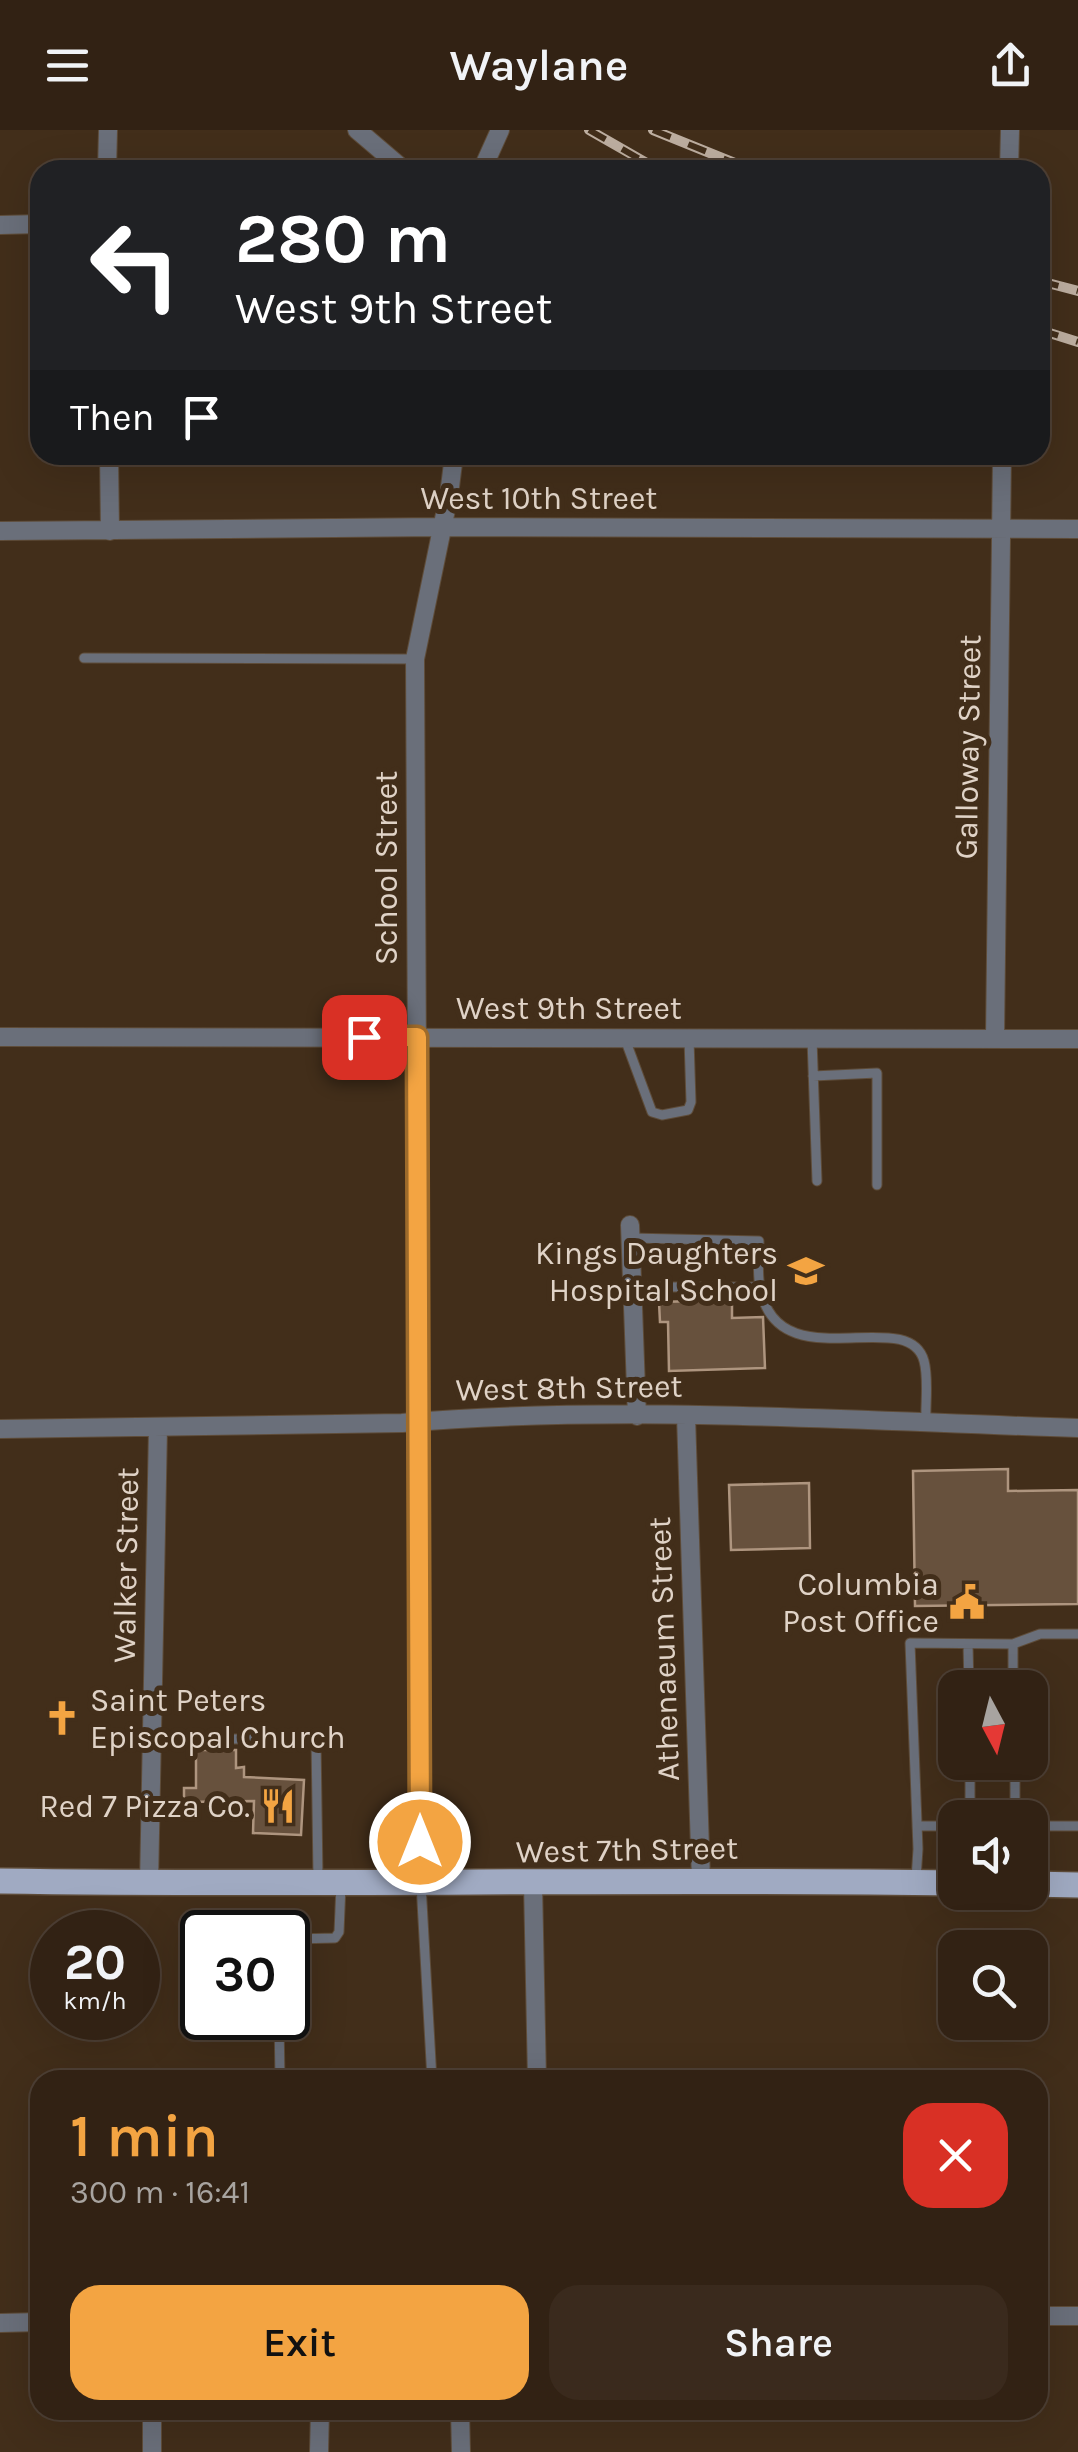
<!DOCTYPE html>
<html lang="en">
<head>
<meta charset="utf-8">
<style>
  body { margin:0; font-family:Karla,sans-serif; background:#3a2a1d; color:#f1f3f6; height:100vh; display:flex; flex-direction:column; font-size:38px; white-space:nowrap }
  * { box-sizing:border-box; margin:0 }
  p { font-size:32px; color:#a8a4a0 }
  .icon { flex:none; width:55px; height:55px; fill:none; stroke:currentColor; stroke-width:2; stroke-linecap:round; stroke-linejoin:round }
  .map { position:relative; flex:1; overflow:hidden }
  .details { position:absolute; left:30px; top:1940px; width:1018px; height:350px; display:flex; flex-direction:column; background:#322214; border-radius:30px; box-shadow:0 10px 40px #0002,0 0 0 2px #4d3f34 }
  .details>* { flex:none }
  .banner { position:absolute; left:30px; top:30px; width:1020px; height:305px; border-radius:30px; box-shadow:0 10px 40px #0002,0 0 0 2px #4d3f34; background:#202124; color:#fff; overflow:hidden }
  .needle { width:65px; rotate:173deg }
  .buttons { position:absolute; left:938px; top:1540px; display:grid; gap:20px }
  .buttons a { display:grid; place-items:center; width:110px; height:110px; border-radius:20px; background:#322214; box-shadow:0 10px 40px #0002,0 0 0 2px #4d3f34; font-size:50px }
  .speed { position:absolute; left:30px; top:1780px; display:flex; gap:20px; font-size:50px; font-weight:700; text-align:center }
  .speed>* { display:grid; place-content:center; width:130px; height:130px; border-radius:50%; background:#322214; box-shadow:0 10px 40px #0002,0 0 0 2px #4d3f34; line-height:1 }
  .speed small { font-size:25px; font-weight:400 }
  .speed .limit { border:5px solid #111; border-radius:15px; background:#fff; color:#111 }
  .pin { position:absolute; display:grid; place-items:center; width:85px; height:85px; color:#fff; margin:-42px; border-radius:20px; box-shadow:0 5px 15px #0006 }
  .me { position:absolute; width:110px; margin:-55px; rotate:0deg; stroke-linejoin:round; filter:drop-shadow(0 0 8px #0008) }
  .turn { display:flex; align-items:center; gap:35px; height:210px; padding:0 40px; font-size:45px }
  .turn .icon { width:130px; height:130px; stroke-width:2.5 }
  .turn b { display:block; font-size:70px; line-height:85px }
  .then { display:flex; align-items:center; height:95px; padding:0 40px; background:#0003; gap:20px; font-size:38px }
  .round { display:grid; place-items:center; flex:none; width:105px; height:105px; border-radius:30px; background:#3a2a1d }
  .headline { display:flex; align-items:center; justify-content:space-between; height:170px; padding:0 40px }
  h1 { font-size:60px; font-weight:600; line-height:75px; color:#f3a442 }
  .primary-button { display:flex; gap:20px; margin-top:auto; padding:20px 40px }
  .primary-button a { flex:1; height:115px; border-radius:30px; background:#f3a442; color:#111; font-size:40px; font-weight:600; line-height:115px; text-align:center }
  .primary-button a+a { background:#3a2a1d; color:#f1f3f6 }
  header { display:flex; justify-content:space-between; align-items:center; height:130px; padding:0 40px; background:#322214; font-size:45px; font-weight:600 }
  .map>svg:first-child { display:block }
  .building { fill:#67513d; stroke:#ae957f; stroke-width:2.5 }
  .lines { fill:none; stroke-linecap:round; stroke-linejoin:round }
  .lane-casing { stroke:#5e4c39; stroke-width:11 }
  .street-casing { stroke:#5e4c39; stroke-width:20 }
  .primary-casing { stroke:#5e4c39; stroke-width:28 }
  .lane { stroke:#6a6f7a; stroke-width:9 }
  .street { stroke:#6a6f7a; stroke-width:18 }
  .primary { stroke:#a0aac2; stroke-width:25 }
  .rail-casing { stroke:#bdaea0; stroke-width:10 }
  .rail { stroke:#422e1a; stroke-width:6; stroke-dasharray:19; stroke-linecap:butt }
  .route-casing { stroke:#9e6b2b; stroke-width:25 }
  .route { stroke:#f3a442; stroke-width:18 }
  .labels { text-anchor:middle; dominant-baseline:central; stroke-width:10; stroke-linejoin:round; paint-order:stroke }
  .street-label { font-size:32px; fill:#e0d3c7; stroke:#422e1a }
  .poi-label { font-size:32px; fill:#e0d3c7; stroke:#422e1a; text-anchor:end }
</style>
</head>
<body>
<header><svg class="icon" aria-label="menu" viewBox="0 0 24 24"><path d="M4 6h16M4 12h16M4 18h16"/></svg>Waylane<svg class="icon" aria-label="share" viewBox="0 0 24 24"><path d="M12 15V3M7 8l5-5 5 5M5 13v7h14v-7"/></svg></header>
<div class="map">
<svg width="1078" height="2322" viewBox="0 0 1078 2322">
  <rect width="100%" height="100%" fill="#422e1a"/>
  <path class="building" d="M 732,1170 L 732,1188 L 763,1187 L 765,1238 L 669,1241 L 668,1192 L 660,1192 L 659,1172 Z
    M 1008,1339 L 1008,1361 L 1078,1360 L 1078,1474 L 915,1476 L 913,1341 Z
    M 809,1353 L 810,1418 L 731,1420 L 729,1355 Z
    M 196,1620 L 236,1620 L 236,1638 L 244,1637 L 244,1647 L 304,1650 L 301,1705 L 253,1703 L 254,1671 L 184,1672 L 184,1658 L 196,1658 Z"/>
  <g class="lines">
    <defs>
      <path id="lane" d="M 84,528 L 415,529
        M 625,909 L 652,982 L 662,985 L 688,980 L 691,972 L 689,909
        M 812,909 L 817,1051
        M 813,946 L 877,943 L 877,1055
        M 631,1108 L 759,1111 C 759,1126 757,1143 760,1157 C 777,1253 908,1173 924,1231 C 929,1249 925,1274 926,1293
        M 633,1157 L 759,1157
        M 968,1514 L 969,1558
        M 1013,1514 L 1040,1504 L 1078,1504
        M 152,1609 L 316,1609 L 318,1747
        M 970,1632 L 970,1688
        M 1015,1632 L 1015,1688
        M 917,1696 L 955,1696
        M 1030,1696 L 1078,1696
        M 916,1749 L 918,1719 L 910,1513 L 1013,1514 L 1013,1558
        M 421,1754 L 432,1950
        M 288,1812 L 295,1809 L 335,1808 L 339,1802 L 341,1755
        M 279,1888 L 280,1950"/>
      <path id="street" d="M 357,0 L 404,40
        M 107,40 L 108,0
        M 482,40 L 500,0
        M 1009,40 L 1010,0
        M 0,95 L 40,94
        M 109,325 L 110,401
        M 0,401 L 440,397 L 1078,399
        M 0,907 L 1078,909
        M 995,909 L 1002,325
        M 630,1095 L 637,1286
        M 686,1286 L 701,1750
        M 0,1299 L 402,1293 C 626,1274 854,1291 1078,1298
        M 149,1754 L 158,1298
        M 421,1754 L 415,529 L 449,365 L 454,325
        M 533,1754 L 537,1950
        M 1038,2186 L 1078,2186
        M 0,2193 L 40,2192
        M 152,2280 L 152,2322
        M 460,2280 L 461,2322
        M 319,2322 L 320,2280"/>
      <path id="primary" d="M 0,1751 C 318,1756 637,1748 955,1753
        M 1030,1754 L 1078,1755"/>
    </defs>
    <use href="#lane" class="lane-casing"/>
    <use href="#street" class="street-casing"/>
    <use href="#primary" class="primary-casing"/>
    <use href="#lane" class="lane"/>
    <use href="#street" class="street"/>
    <use href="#primary" class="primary"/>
    <defs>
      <path id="rail" d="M 589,0 L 659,40
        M 653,0 L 752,40
        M 1040,151 L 1078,161
        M 1040,200 L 1078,212"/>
    </defs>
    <use href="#rail" class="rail-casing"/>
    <use href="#rail" class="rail"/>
  </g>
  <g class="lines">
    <defs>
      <path id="route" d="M 364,907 L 417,907 L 420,1712"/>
    </defs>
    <use href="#route" class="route-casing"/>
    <use href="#route" class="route"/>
  </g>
  <defs>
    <symbol id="school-bare" viewBox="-9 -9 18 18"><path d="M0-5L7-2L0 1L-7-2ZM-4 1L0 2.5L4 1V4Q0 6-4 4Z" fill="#f3a442" stroke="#422e1a" stroke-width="2.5" paint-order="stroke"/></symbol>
    <symbol id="civic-bare" viewBox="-9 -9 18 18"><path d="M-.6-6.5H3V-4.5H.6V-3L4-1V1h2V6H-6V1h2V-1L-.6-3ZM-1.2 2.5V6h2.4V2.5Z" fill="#f3a442" stroke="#422e1a" stroke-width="2.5" paint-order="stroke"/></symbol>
    <symbol id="church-bare" viewBox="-9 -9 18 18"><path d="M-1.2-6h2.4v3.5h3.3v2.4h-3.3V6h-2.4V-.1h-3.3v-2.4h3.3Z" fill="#f3a442" stroke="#422e1a" stroke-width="2.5" paint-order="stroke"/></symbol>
    <symbol id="restaurant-bare" viewBox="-9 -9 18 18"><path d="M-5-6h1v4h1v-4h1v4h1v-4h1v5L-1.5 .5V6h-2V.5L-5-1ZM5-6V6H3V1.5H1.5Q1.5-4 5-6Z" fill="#f3a442" stroke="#422e1a" stroke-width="2.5" paint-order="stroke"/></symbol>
  </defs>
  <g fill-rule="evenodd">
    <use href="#school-bare" x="781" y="1116" width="50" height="50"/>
    <use href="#civic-bare" x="942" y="1447" width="50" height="50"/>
    <use href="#church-bare" x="37" y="1563" width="50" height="50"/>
    <use href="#restaurant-bare" x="253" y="1651" width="50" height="50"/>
  </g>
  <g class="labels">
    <g class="street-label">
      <text x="539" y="368">West 10th Street</text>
      <text transform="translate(968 617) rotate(-89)">Galloway Street</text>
      <text transform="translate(386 738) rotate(-90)">School Street</text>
      <text x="569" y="878">West 9th Street</text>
      <text transform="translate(569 1258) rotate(-1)">West 8th Street</text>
      <text transform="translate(126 1435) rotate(-89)">Walker Street</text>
      <text transform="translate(664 1519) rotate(-92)">Athenaeum Street</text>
      <text transform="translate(627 1720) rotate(-1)">West 7th Street</text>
    </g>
    <g class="poi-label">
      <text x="778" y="1123">Kings Daughters<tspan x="778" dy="37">Hospital School</tspan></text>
      <text x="939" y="1454">Columbia<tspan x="939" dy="37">Post Office</tspan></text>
      <text x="90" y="1570" text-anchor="start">Saint Peters<tspan x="90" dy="37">Episcopal Church</tspan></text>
      <text x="250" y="1676">Red 7 Pizza Co.</text>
    </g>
  </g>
</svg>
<div class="buttons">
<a><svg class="needle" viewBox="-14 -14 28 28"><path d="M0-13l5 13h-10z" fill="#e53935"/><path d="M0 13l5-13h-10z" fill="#a8a4a0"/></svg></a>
<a><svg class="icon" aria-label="sound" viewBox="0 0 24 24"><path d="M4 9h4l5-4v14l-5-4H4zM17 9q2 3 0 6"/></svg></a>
<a><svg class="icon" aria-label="search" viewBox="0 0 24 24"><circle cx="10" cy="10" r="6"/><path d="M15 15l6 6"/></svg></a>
</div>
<div class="speed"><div>20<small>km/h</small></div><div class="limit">30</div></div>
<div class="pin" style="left:364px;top:907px;background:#d93025"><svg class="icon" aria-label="arrive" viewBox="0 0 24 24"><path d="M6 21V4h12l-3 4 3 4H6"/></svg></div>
<svg class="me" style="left:420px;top:1712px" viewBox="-20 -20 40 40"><circle r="17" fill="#f3a442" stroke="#fff" stroke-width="3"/><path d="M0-11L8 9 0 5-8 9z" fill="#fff"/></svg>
<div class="banner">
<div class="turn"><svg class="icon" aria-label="left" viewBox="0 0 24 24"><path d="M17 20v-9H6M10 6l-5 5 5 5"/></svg><div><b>280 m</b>West 9th Street</div></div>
<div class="then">Then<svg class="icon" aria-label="arrive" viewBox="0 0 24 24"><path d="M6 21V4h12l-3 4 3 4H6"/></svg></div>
</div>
<section class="details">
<div class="headline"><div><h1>1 min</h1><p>300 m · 16:41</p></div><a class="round" style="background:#d93025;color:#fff"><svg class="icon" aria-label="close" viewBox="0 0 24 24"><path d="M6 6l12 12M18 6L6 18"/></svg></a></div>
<div class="primary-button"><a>Exit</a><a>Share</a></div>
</section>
</div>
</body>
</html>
